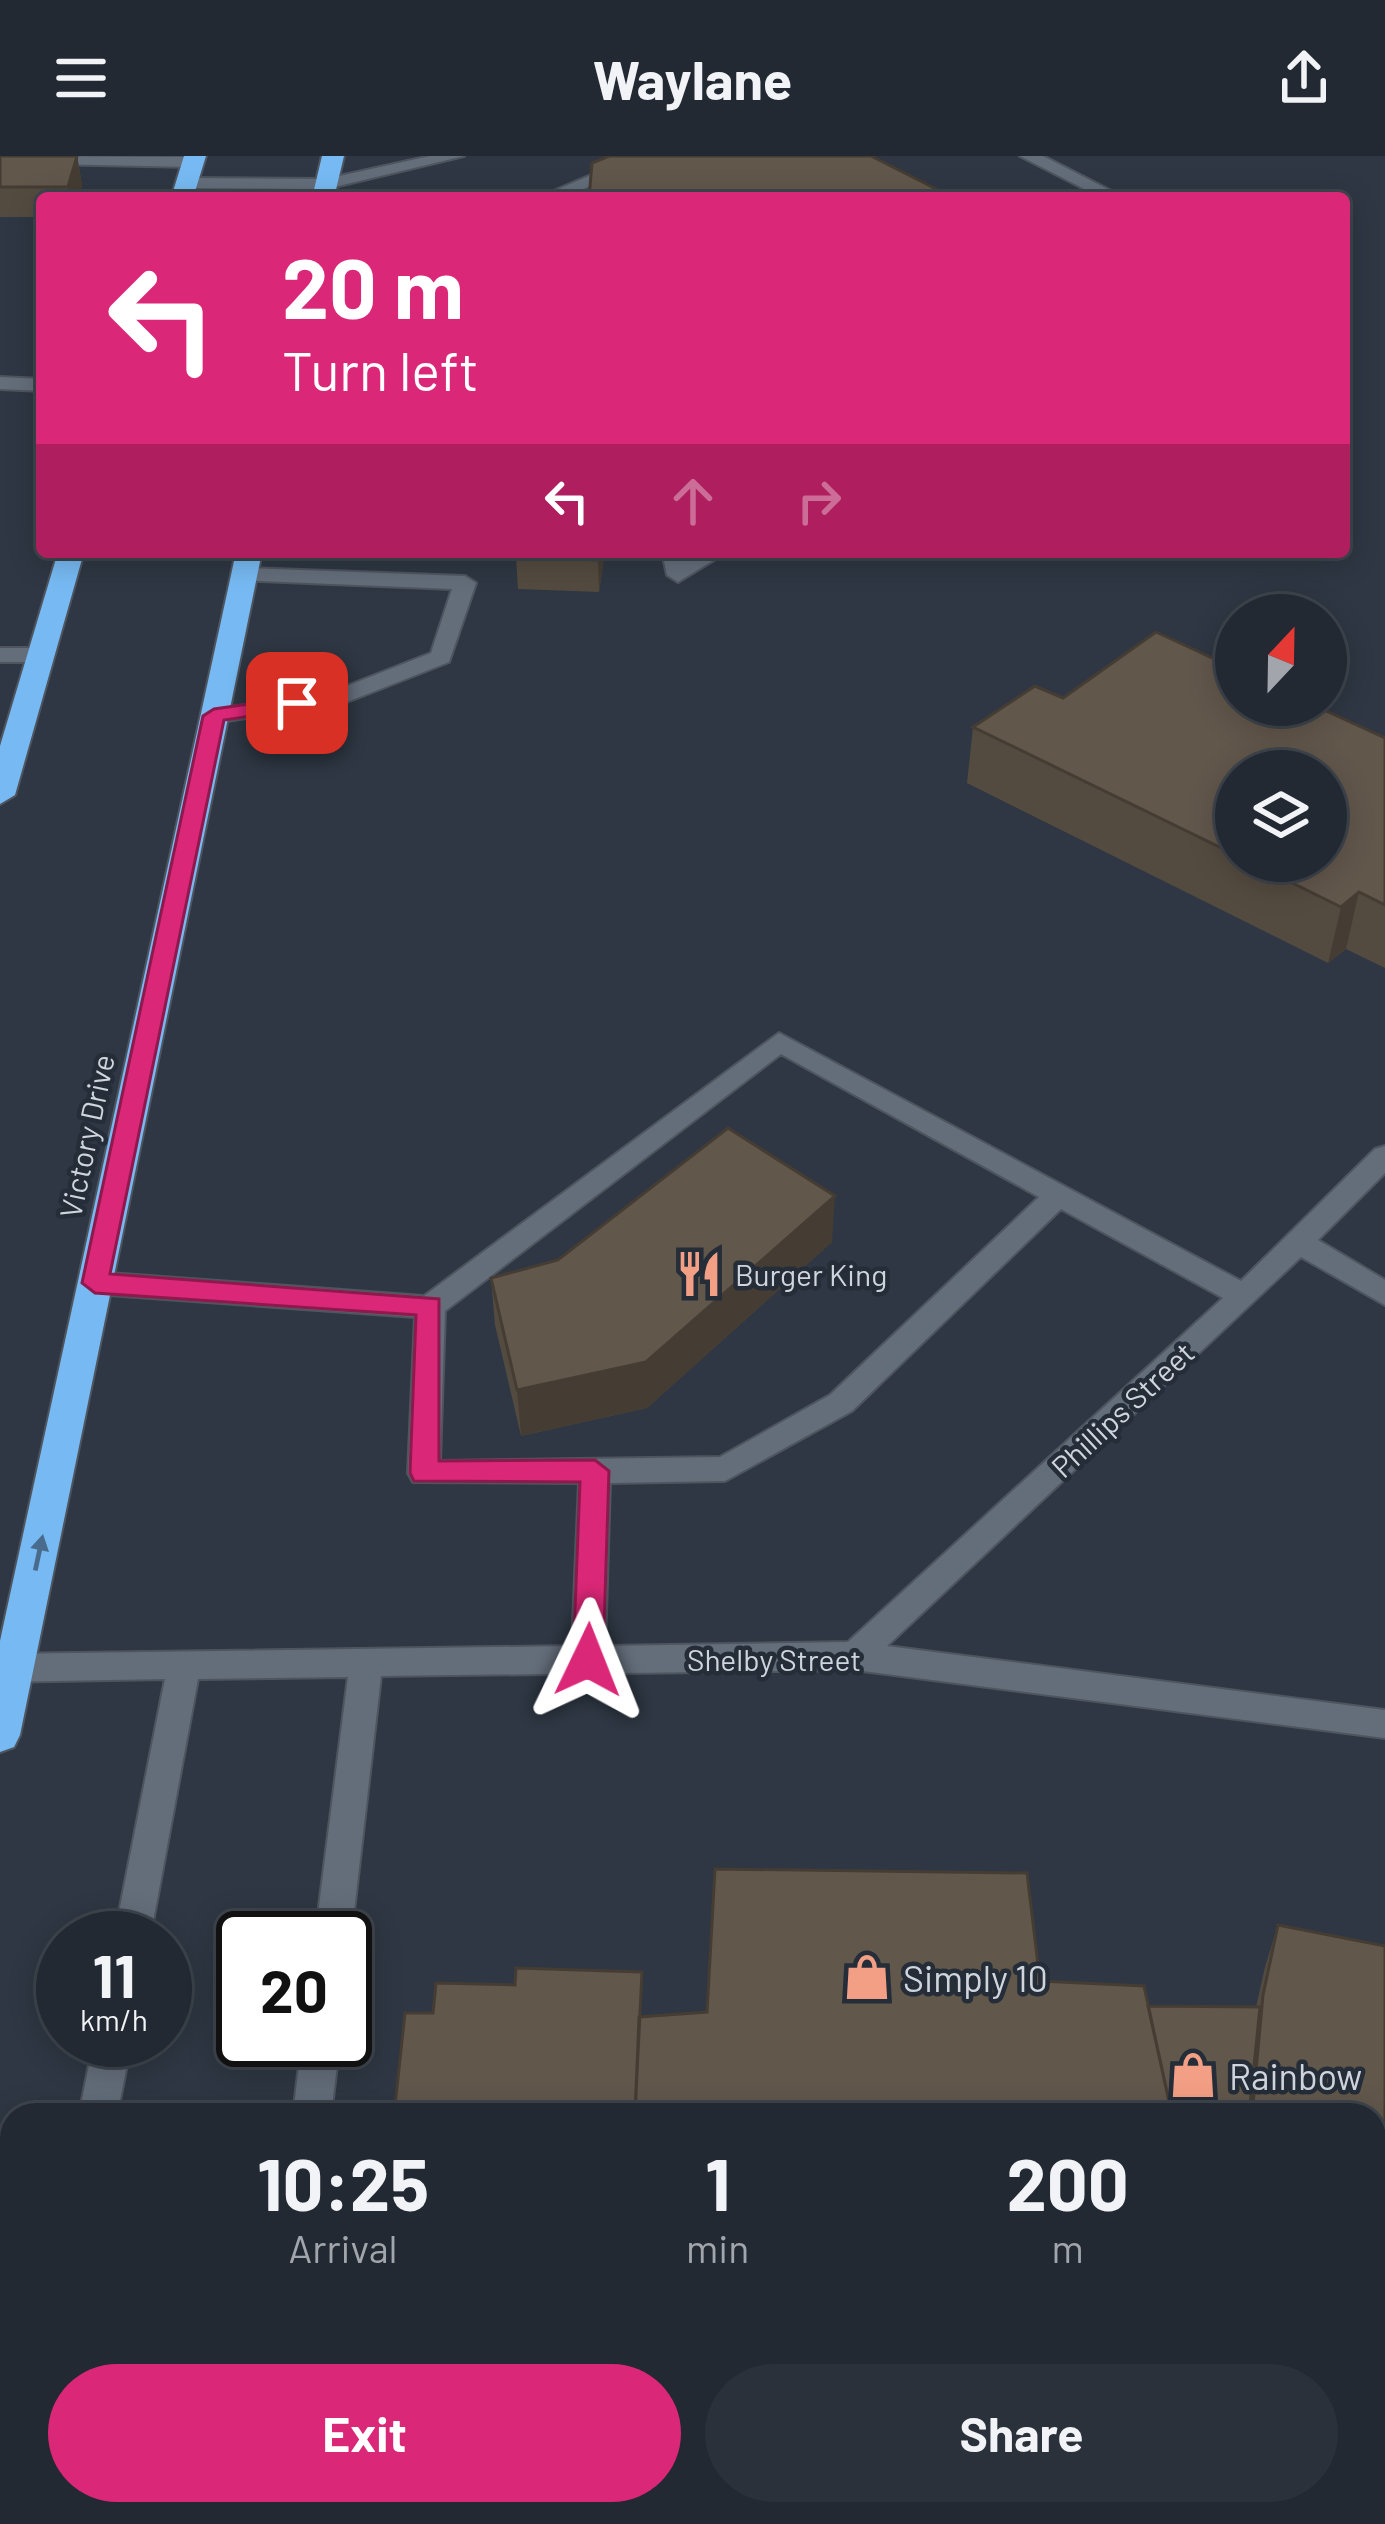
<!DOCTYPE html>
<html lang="en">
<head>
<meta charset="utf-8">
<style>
  body { margin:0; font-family:Barlow,sans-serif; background:#2a313a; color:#f1f3f6; height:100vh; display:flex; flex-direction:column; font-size:45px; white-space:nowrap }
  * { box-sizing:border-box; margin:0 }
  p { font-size:39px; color:#a2a6ac }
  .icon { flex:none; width:66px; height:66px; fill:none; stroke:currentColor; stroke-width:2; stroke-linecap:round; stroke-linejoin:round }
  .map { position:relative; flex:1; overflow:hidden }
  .details { position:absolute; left:0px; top:1947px; width:1386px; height:423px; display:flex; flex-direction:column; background:#222932; border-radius:36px 36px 0 0; box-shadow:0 6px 30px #0003,0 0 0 3px #3f454d }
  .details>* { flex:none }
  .guide { position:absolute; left:36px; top:36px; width:1314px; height:366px; border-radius:12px; box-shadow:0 6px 30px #0003,0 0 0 3px #3f454d; background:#db2777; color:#fff; overflow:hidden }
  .needle { width:78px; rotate:22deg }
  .tools { position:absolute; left:1215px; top:438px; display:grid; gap:24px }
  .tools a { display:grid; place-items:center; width:132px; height:132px; border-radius:50%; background:#222932; box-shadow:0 6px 30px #0003,0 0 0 3px #3f454d; font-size:60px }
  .speed { position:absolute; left:36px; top:1755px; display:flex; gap:24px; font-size:60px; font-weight:700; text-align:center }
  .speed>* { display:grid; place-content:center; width:156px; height:156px; border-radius:50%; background:#222932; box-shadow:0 6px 30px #0003,0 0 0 3px #3f454d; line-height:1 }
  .speed small { font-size:30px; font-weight:400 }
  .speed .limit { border:6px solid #111; border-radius:18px; background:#fff; color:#111 }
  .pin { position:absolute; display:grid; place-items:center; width:102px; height:102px; color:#fff; margin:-51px; border-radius:24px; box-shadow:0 6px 18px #0006 }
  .me { position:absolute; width:132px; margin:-66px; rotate:2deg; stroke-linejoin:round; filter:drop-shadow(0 0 9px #0008) }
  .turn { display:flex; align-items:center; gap:42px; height:252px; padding:0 48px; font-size:54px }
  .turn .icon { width:156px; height:156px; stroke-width:2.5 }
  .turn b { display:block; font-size:84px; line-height:102px }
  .lanes { display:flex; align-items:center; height:114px; padding:0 48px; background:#0003; justify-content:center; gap:60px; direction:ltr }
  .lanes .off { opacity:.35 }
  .eta { display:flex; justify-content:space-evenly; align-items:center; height:204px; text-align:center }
  .eta b { font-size:72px; font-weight:700; line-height:84px }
  .cta { display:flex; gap:24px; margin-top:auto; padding:24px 48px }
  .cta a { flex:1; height:138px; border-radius:72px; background:#db2777; color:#fff; font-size:48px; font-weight:700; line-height:138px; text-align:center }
  .cta a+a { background:#2a313a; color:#f1f3f6 }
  header { display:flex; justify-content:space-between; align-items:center; height:156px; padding:0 48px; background:#222932; font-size:54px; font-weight:700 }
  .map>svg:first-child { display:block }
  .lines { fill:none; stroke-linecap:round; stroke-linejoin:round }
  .minor-casing { stroke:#4e555f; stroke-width:4 }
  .highway-casing { stroke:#4e555f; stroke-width:4 }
  .minor { fill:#646e7b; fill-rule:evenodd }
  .highway { fill:#77baf3; fill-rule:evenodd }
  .wall { fill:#544b40; fill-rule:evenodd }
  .shaded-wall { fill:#453d34 }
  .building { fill:#62574b; stroke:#453d34; stroke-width:3 }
  .oneway { fill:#496c8c }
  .route { fill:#db2777; stroke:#8e194d; stroke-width:3 }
  .labels { text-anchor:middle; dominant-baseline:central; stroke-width:9; stroke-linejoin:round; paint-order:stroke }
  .street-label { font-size:30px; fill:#d0d5dd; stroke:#242d38 }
  .poi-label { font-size:30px; fill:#d0d5dd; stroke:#242d38; text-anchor:start }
  .near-poi-label { font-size:36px; fill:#d0d5dd; stroke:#242d38; text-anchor:start }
</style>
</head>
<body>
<header><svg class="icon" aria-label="menu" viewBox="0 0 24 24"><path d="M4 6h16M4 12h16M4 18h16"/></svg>Waylane<svg class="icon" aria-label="share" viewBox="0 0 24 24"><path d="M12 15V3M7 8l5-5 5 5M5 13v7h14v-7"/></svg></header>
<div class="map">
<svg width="1385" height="2368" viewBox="0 0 1385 2368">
  <rect width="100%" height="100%" fill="#2e3743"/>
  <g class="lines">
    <defs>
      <path id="minor" d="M 0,0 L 194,1 L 203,6 L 194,11 L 0,7 Z
        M 430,0 L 464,0 L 326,33 L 187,32 L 178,27 L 187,22 L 326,23 Z
        M 636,0 L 661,0 L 562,42 L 537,42 Z
        M 1020,0 L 1043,0 L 1125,42 L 1102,42 Z
        M 0,221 L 42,223 L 42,235 L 0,233 Z
        M 662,396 L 684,396 L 686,405 L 701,396 L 727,396 L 678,426 L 667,419 Z
        M 244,412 L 465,420 L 476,427 L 449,506 L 347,546 L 214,567 L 202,560 L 206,555 L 334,535 L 431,497 L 452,433 L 236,424 L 233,419 Z
        M 0,492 L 41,492 L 52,499 L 41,506 L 0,506 Z
        M 779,877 L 1241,1125 L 1375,993 L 1385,990 L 1385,1017 L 1318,1084 L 1385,1124 L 1385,1149 L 1301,1101 L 887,1490 L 1385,1554 L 1385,1582 L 855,1514 L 381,1520 L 351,1782 L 345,1794 L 345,1782 L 315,1782 L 348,1521 L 198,1523 L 150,1782 L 114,1782 L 165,1523 L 0,1526 L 0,1498 L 572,1490 L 579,1327 L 413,1326 L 408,1317 L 415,1161 L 95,1138 L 85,1135 L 80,1127 L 85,1119 L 95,1116 L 424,1140 ZM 781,898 L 1039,1041 L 830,1239 L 720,1301 L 440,1305 L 445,1155 ZM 1061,1053 L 1223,1142 L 848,1486 L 605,1490 L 610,1327 L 725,1325 L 852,1255 Z
        M 94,1884 L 132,1884 L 117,1959 L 79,1959 Z
        M 302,1884 L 340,1884 L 331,1959 L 293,1959 Z
        M 0,2338 L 12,2338 L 12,2358 L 60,2358 L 56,2368 L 0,2368 Z
        M 242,2358 L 463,2358 L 467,2368 L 246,2368 Z"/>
      <path id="highway" d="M 184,0 L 206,0 L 193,42 L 171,42 Z
        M 322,0 L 344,0 L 334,42 L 312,42 Z
        M 58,396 L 84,396 L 15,639 L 0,648 L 0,590 Z
        M 236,396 L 262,396 L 20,1579 L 14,1591 L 0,1596 L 0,1485 Z"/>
    </defs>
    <use href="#minor" class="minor-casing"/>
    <use href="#highway" class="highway-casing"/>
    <use href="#minor" class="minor"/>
    <use href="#highway" class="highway"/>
  </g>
  <path class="wall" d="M 0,0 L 77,0 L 82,29 L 79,42 L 42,42 L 42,61 L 0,61 Z
    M 605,396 L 599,436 L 518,433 L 516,401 Z
    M 1063,542 L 1385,582 L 1385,812 L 1346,793 L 1328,807 L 967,627 L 973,571 ZM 1236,615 L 1326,705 L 1236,705 Z
    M 832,1086 L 647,1252 L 521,1280 L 495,1169 L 491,1122 L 558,1104 Z
    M 1278,1769 L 1385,1790 L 1385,2301 L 1374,2299 L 1374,1959 L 394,1959 L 433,1857 L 515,1829 L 643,1860 L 707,1856 L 1040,1825 L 1148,1850 L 1256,1851 L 1265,1811 Z"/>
  <path class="shaded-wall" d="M 77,0 L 82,29 L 79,42 L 69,42 L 68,31 Z
    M 599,396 L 605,396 L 599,436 L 598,404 Z
    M 1359,736 L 1346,793 L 1328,807 L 1341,751 Z
    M 835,1040 L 832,1086 L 647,1252 L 521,1280 L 517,1234 Z"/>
  <path class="building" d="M 0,0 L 77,0 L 68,31 L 0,31 Z
    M 609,0 L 871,0 L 942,36 L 928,42 L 589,42 L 592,7 Z
    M 517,396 L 599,396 L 598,404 L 516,401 Z
    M 1156,476 L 1236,513 L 1236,549 L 1313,549 L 1385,582 L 1385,749 L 1359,736 L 1341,751 L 1248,705 L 1326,705 L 1326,615 L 1236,615 L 1236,699 L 973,571 L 1035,530 L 1063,542 Z
    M 728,972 L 835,1040 L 646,1206 L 517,1234 L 491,1122 L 558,1104 Z
    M 715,1713 L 1027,1717 L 1040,1825 L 1144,1830 L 1172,1959 L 635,1959 L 639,1861 L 707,1856 Z
    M 1278,1769 L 1385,1790 L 1385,2263 L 1374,2260 L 1374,1959 L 1252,1959 L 1263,1839 Z
    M 516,1812 L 642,1816 L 635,1959 L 394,1959 L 405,1857 L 433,1857 L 436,1827 L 515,1829 Z
    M 1148,1850 L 1260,1851 L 1249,1959 L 1172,1959 Z"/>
  <defs><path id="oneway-solid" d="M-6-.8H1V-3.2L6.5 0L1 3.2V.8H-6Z" transform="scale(3)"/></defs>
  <use class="oneway" href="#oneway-solid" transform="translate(39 1397) rotate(-78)"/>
  <path class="route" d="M 297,541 L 308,547 L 305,552 L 224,564 L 110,1118 L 439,1143 L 439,1305 L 595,1304 L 609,1315 L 603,1504 L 588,1516 L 573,1504 L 580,1326 L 414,1325 L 410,1317 L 416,1159 L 95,1137 L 82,1127 L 203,560 L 214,553 Z"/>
  <defs>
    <symbol id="restaurant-bare" viewBox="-9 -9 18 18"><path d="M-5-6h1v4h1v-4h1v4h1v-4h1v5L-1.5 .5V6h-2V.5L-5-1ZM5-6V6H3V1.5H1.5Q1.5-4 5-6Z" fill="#f39f85" stroke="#242d38" stroke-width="2.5" paint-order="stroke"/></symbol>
    <symbol id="shop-bare" viewBox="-9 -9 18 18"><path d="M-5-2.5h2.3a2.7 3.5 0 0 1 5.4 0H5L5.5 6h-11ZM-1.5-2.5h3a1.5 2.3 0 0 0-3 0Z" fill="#f39f85" stroke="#242d38" stroke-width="2.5" paint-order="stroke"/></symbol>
  </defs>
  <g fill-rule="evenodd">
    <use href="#restaurant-bare" x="666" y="1085" width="66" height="66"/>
    <use href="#shop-bare" x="834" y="1788" width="66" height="66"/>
    <use href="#shop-bare" x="1160" y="1886" width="66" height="66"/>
  </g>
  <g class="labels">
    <g class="street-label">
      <text transform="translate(86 980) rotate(-78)">Victory Drive</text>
      <text transform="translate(1122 1253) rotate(-43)">Phillips Street</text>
      <text x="774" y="1503">Shelby Street</text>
    </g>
    <g class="poi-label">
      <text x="735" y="1118">Burger King</text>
    </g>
    <g class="near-poi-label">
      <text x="903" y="1821">Simply 10</text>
      <text x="1229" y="1919">Rainbow</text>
    </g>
  </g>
</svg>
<div class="tools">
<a><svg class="needle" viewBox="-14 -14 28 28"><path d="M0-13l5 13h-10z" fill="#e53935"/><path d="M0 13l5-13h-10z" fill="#a2a6ac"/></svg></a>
<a><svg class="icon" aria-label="layers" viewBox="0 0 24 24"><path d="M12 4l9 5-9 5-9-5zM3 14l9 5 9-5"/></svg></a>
</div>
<div class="speed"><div>11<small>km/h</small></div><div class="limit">20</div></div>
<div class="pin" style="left:297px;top:547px;background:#d93025"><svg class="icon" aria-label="arrive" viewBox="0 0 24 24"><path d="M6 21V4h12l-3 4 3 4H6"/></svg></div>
<svg class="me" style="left:588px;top:1504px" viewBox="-20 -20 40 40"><path d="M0-17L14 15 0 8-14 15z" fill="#db2777" stroke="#fff" stroke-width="4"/></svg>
<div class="guide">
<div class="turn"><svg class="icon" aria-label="left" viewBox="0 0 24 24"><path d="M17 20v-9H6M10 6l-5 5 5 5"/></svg><div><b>20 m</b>Turn left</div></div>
<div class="lanes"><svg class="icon" aria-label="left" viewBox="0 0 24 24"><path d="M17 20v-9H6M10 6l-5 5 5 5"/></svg><svg class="icon off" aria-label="ahead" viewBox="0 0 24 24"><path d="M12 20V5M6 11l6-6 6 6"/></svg><svg class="icon off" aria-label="right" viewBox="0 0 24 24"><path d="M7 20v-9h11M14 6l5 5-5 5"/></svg></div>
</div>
<section class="details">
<div class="eta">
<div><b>10:25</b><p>Arrival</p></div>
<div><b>1</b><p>min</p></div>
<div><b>200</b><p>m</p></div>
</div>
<div class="cta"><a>Exit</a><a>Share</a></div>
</section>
</div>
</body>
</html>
